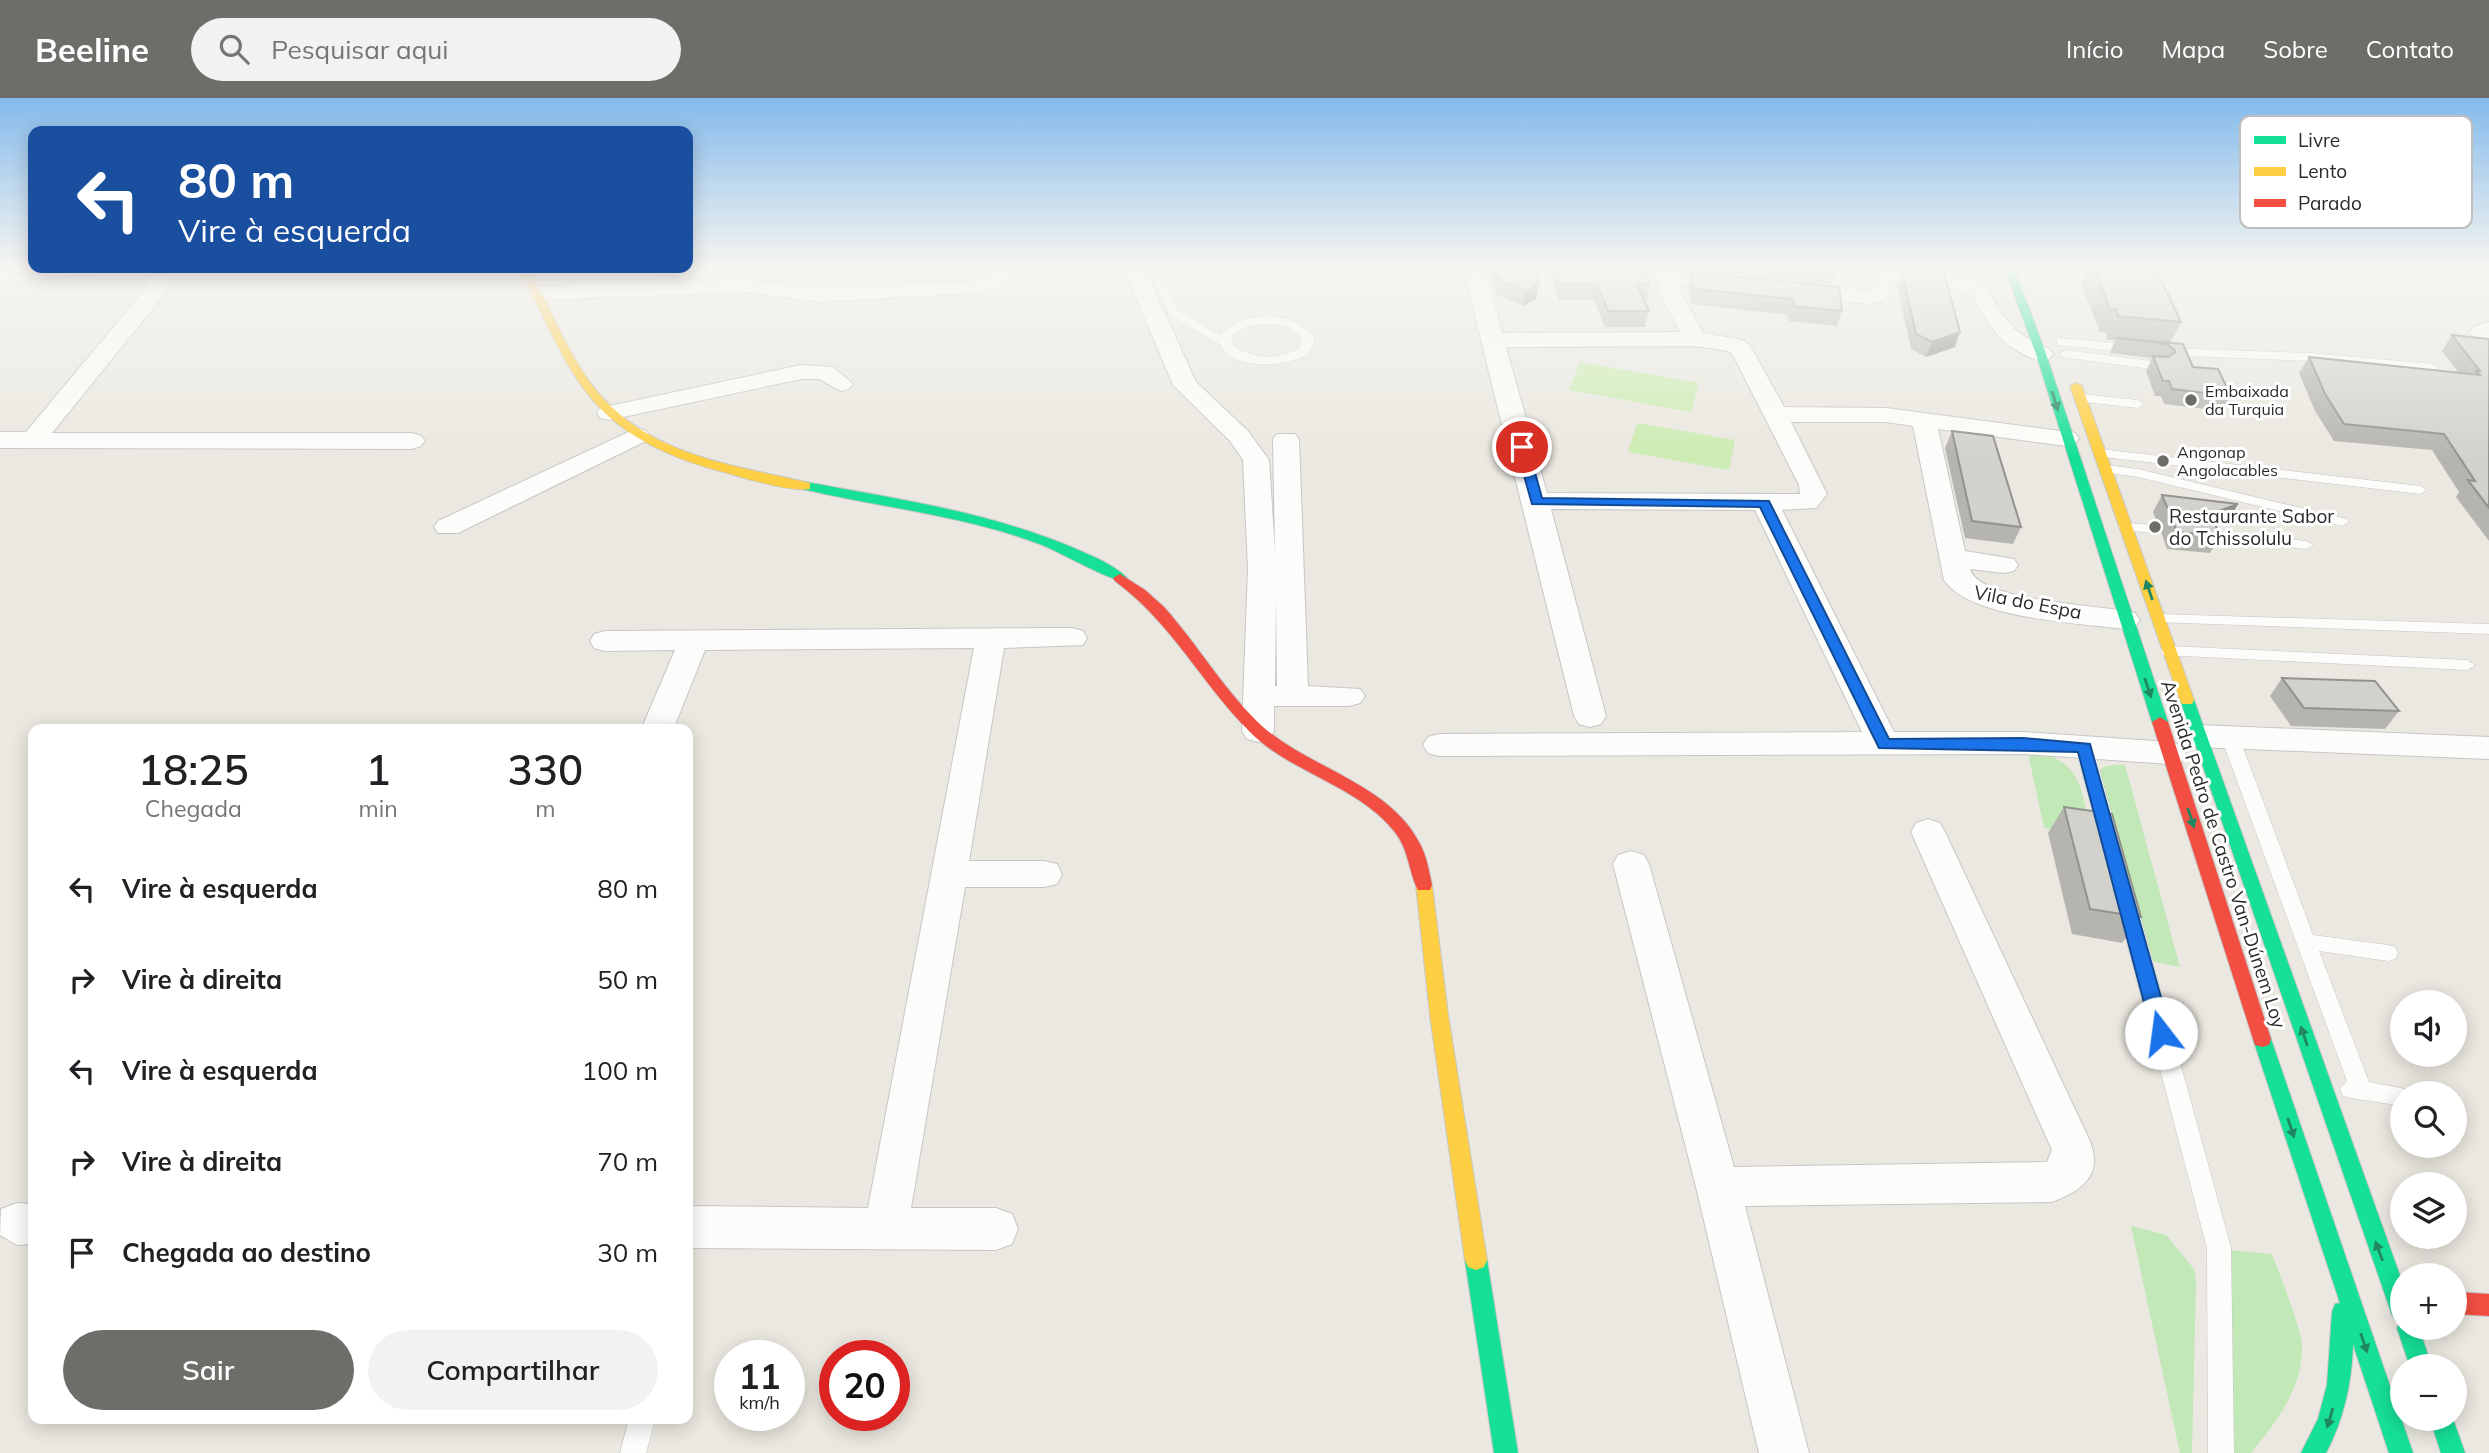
<!DOCTYPE html>
<html lang="pt">
<head>
<meta charset="utf-8">
<style>
  body { margin:0; font-family:Mulish,sans-serif; background:#f2f2f2; color:#202124; height:100vh; display:flex; flex-direction:column; font-size:26px; white-space:nowrap }
  * { box-sizing:border-box; margin:0 }
  p { font-size:23px; color:#757577 }
  .icon { flex:none; width:38px; height:38px; fill:none; stroke:currentColor; stroke-width:2; stroke-linecap:round; stroke-linejoin:round }
  .map { position:relative; flex:1; overflow:hidden }
  .drawer { position:absolute; left:28px; top:626px; width:665px; height:700px; display:flex; flex-direction:column; background:#fff; border-radius:14px; box-shadow:0 4px 18px #0003 }
  .drawer>* { flex:none }
  .guide { position:absolute; left:28px; top:28px; width:665px; height:147px; border-radius:14px; box-shadow:0 4px 18px #0003; background:#1a4fa0; color:#fff; overflow:hidden }
  .tools { position:absolute; left:2390px; top:892px; display:grid; gap:14px }
  .tools a { display:grid; place-items:center; width:77px; height:77px; border-radius:50%; background:#fff; box-shadow:0 4px 18px #0003; font-size:35px }
  .speed { position:absolute; left:714px; top:1242px; display:flex; gap:14px; font-size:35px; font-weight:700; text-align:center }
  .speed>* { display:grid; place-content:center; width:91px; height:91px; border-radius:50%; background:#fff; box-shadow:0 4px 18px #0003; line-height:1 }
  .speed small { font-size:18px; font-weight:400 }
  .speed .limit { border:10px solid #d22; background:#fff; color:#111 }
  .pin { position:absolute; display:grid; place-items:center; width:60px; height:60px; color:#fff; margin:-30px; border:4px solid #fff; border-radius:50%; box-shadow:0 2px 7px #0007 }
  .me { position:absolute; width:77px; margin:-38px; rotate:345deg; stroke-linejoin:round; filter:drop-shadow(0 0 5px #0008) }
  .turn { display:flex; align-items:center; gap:24px; height:147px; padding:0 35px; font-size:32px }
  .turn .icon { width:91px; height:91px; stroke-width:2.5 }
  .turn b { display:block; font-size:49px; line-height:60px }
  .eta { display:flex; justify-content:space-evenly; align-items:center; height:119px; text-align:center }
  .eta b { font-size:42px; font-weight:600; line-height:49px }
  .action { display:flex; gap:14px; margin-top:auto; padding:14px 35px }
  .action a { flex:1; height:80px; border-radius:42px; background:#6e6d6a; color:#fff; font-size:28px; font-weight:600; line-height:80px; text-align:center }
  .action a+a { background:#f2f2f2; color:#202124 }
  ul { padding:0; list-style:none }
  li { display:flex; align-items:center; gap:21px; height:91px; padding:0 35px }
  li div { flex:1 }
  li b { display:block; font-size:26px }
  li em { font-style:normal }
  header { display:flex; align-items:center; gap:42px; box-sizing:border-box; height:98px; padding:0 35px; background:#6e6d6a; color:#fff }
  header strong { font-size:33px }
  nav { display:flex; gap:38px; margin-inline-start:auto; font-size:24px }
  .search { width:490px; height:63px; background:#f2f2f2; display:flex; align-items:center; gap:18px; box-sizing:border-box; padding:0 24px; border-radius:38px; color:#757577; font-size:26px }
  .map>svg:first-child { display:block }
  .green { fill:#c1e8b6 }
  .pitch { fill:#ccecb3 }
  .lines { fill:none; stroke-linecap:round; stroke-linejoin:round }
  .lane-casing { stroke:#c7c6c6; stroke-width:1 }
  .street-casing { stroke:#c7c6c6; stroke-width:2 }
  .fast-casing { stroke:#c7c6c6; stroke-width:2 }
  .slow-casing { stroke:#c7c6c6; stroke-width:2 }
  .jam-casing { stroke:#c7c6c6; stroke-width:2 }
  .lane { fill:#fcfcfa; fill-rule:evenodd }
  .street { fill:#fcfcfa; fill-rule:evenodd }
  .fast { fill:#16e098; fill-rule:evenodd }
  .slow { fill:#ffcf43; fill-rule:evenodd }
  .jam { fill:#f24e42; fill-rule:evenodd }
  .wall { fill:#b5b4af }
  .shaded-wall { fill:#93928e }
  .building { fill:#d2d1cb; stroke:#93928e; stroke-width:2 }
  .oneway { fill:#208662 }
  .route { fill:#1a73e8; stroke:#114b97; stroke-width:2 }
  .poi-dot { fill:#6e6d6a; stroke:#fff; stroke-width:2.5 }
  .labels { text-anchor:middle; dominant-baseline:central; stroke-width:6; stroke-linejoin:round; paint-order:stroke }
  .far-poi-label { font-size:16px; fill:#2b2b2b; stroke:#fff; text-anchor:start }
  .poi-label { font-size:19px; fill:#2b2b2b; stroke:#fff; text-anchor:start }
  .street-label { font-size:19px; fill:#2b2b2b; stroke:#fff }
  .key { fill:#fff; stroke:#bfbfbf; stroke-width:2 }
  .key-label { font-size:19px; fill:#2b2b2b }
</style>
</head>
<body>
<header>
<strong>Beeline</strong>
<div class="search"><svg class="icon" aria-label="search" viewBox="0 0 24 24"><circle cx="10" cy="10" r="6"/><path d="M15 15l6 6"/></svg>Pesquisar aqui</div>
<nav><a>Início</a><a>Mapa</a><a>Sobre</a><a>Contato</a></nav>
</header>
<div class="map">
<svg width="2489" height="1355" viewBox="0 0 2489 1355">
  <rect width="100%" height="100%" fill="#eae8e0"/>
  <path class="green" d="M 2028,655 C 2083,657 2081,694 2092,738 L 2044,730 Z
    M 2113,667 L 2125,667 L 2180,869 L 2146,862 L 2098,674 L 2104,669 Z
    M 2131,1128 L 2166,1137 L 2194,1171 L 2196,1183 L 2192,1355 L 2180,1355 Z
    M 2228,1152 L 2272,1156 C 2279,1175 2302,1232 2302,1249 C 2303,1290 2275,1326 2251,1355 L 2225,1355 Z"/>
  <path class="pitch" d="M 1580,264 L 1699,285 L 1691,314 L 1569,292 Z
    M 1637,325 L 1735,342 L 1729,372 L 1628,354 Z"/>
  <g class="lines">
    <defs>
      <path id="lane" d="M 1149,169 L 1160,169 L 1178,213 L 1220,237 C 1244,211 1295,212 1315,240 C 1313,245 1312,252 1308,255 C 1291,271 1230,272 1221,247 L 1169,217 ZM 1276,226 L 1288,229 L 1301,238 L 1300,250 C 1278,262 1255,262 1234,248 L 1232,238 C 1245,228 1260,225 1276,226 Z
        M 2122,169 L 2133,169 L 2141,186 L 2139,188 L 2039,179 L 2033,176 L 2039,173 L 2127,182 Z
        M 2061,240 L 2134,247 L 2140,251 L 2134,255 L 2057,247 L 2057,241 Z
        M 2165,250 L 2311,255 L 2433,266 L 2439,270 L 2433,274 L 2311,263 L 2161,257 L 2161,251 Z
        M 2065,252 L 2159,264 L 2165,268 L 2159,272 L 2061,259 L 2059,256 Z
        M 2081,296 L 2138,302 L 2144,306 L 2138,310 L 2076,303 L 2075,300 Z
        M 2100,351 L 2420,388 L 2427,392 L 2420,396 L 2095,358 L 2095,352 Z
        M 2106,367 L 2138,371 L 2347,421 L 2349,424 L 2342,428 L 2138,379 L 2101,374 L 2101,368 Z
        M 2126,425 L 2154,427 L 2161,431 L 2154,435 L 2121,432 L 2119,429 Z
        M 2212,433 L 2306,443 L 2313,447 L 2306,451 L 2207,440 L 2207,434 Z
        M 2159,516 L 2489,526 L 2489,536 L 2154,524 L 2151,521 L 2154,518 Z
        M 2169,548 L 2467,562 L 2475,567 L 2467,572 L 2163,557 L 2161,553 L 2163,549 Z
        M 2230,633 L 2239,639 L 2313,837 L 2388,847 L 2395,849 L 2398,855 L 2395,861 L 2388,863 L 2319,853 L 2369,984 L 2411,992 L 2412,996 L 2403,996 L 2403,1008 L 2351,1000 L 2343,998 L 2340,991 L 2347,983 L 2221,639 Z
        M 2084,643 L 2093,649 L 2117,736 L 2114,741 L 2102,741 L 2099,736 L 2075,649 Z
        M 2127,800 L 2134,802 L 2137,807 L 2231,1150 L 2234,1355 L 2208,1355 L 2207,1150 L 2117,807 L 2120,802 Z
        M 629,1321 L 655,1321 L 646,1355 L 620,1355 Z"/>
      <path id="street" d="M 26,169 L 33,170 L 102,170 L 91,176 L 0,184 L 0,172 Z
        M 988,169 L 1009,169 L 1011,179 L 1000,190 L 977,195 L 820,204 L 744,194 L 540,202 L 529,195 L 540,188 L 744,182 L 820,190 L 976,183 L 989,177 Z
        M 1123,169 L 1144,169 L 1196,284 L 1248,333 L 1269,362 L 1275,455 L 1273,341 L 1277,336 L 1295,336 L 1299,341 L 1308,588 L 1360,591 L 1365,598 L 1360,605 L 1349,608 L 1274,608 L 1274,633 L 1269,641 L 1258,644 L 1247,641 L 1242,633 L 1248,470 L 1243,362 L 1230,343 L 1173,287 ZM 1276,498 L 1277,588 L 1275,588 Z
        M 1463,169 L 1484,169 L 1502,235 L 1680,234 L 1658,192 L 1658,184 L 1574,175 L 1564,169 L 1638,169 L 1743,181 L 1746,186 L 1735,192 L 1680,187 L 1680,192 L 1703,235 L 1743,242 L 1751,249 L 1784,309 L 1886,310 L 2075,335 L 2079,340 L 2075,345 L 2066,348 L 1938,331 L 1965,453 L 2014,461 L 2018,467 L 2014,473 L 2004,475 L 1970,471 C 1978,504 2104,507 2135,515 L 2140,522 L 2135,529 L 2125,531 C 2080,525 1970,521 1944,482 L 1913,328 L 1886,324 L 1791,324 L 1827,396 L 1816,410 L 1782,412 L 1894,634 L 2023,634 L 2170,644 L 2182,647 L 2186,655 L 2182,663 L 2170,666 L 2023,656 L 1439,658 L 1428,655 L 1423,647 L 1428,639 L 1439,636 L 1862,634 L 1755,412 L 1551,411 L 1606,618 L 1601,626 L 1590,629 L 1579,626 L 1574,618 ZM 1695,248 L 1728,253 L 1733,257 L 1799,387 L 1800,396 L 1547,395 L 1506,249 Z
        M 1879,169 L 1901,169 L 1902,177 L 1885,202 L 1872,206 L 1795,198 L 1784,192 L 1795,186 L 1868,192 L 1880,175 Z
        M 158,170 L 179,170 L 158,204 L 52,335 L 412,335 L 421,338 L 425,343 L 421,348 L 412,351 L 0,350 L 0,334 L 26,334 L 141,196 Z
        M 1941,174 C 2002,182 1979,191 2011,227 C 2021,239 2036,244 2049,251 L 2053,256 L 2049,261 C 2039,264 2033,261 2023,256 C 1993,241 1988,220 1970,195 L 1933,185 L 1930,180 Z
        M 2489,224 L 2489,253 L 2481,251 L 2470,234 L 2473,229 Z
        M 801,267 L 833,269 L 853,286 L 849,291 L 841,293 L 819,281 L 801,281 L 609,322 L 600,320 L 597,315 L 600,310 L 609,308 Z
        M 637,330 L 646,333 L 650,338 L 646,343 L 458,435 L 438,435 L 434,429 L 438,423 Z
        M 1072,530 L 1083,533 L 1087,540 L 1083,547 L 1004,550 L 969,763 L 1044,763 L 1057,766 L 1062,776 L 1057,786 L 1044,789 L 965,789 L 911,1110 L 996,1110 L 1012,1116 L 1018,1131 L 1012,1146 L 996,1152 L 688,1150 L 688,1108 L 868,1110 L 974,550 L 705,552 L 673,632 L 641,632 L 675,552 L 605,553 L 594,550 L 590,543 L 594,536 L 605,533 Z
        M 2199,627 L 2489,639 L 2489,661 L 2199,649 L 2188,646 L 2183,638 L 2188,630 Z
        M 1928,721 L 1940,725 L 1945,734 L 2088,1039 C 2105,1075 2084,1092 2052,1104 L 1745,1108 L 1809,1355 L 1759,1355 L 1696,1089 L 1613,766 L 1618,757 L 1631,753 L 1644,757 L 1649,766 L 1734,1069 L 2047,1064 L 2052,1052 L 1911,734 L 1916,725 Z
        M 17,1105 L 33,1106 L 33,1146 L 17,1147 L 0,1137 L 1,1111 Z"/>
      <path id="fast" d="M 2004,169 L 2014,169 L 2046,256 L 2168,624 L 2165,628 L 2155,628 L 2152,624 L 2036,256 Z
        M 806,384 C 897,401 990,414 1076,451 C 1092,458 1115,467 1127,480 L 1125,483 C 1114,485 1058,453 1042,447 C 964,417 882,410 802,391 L 800,388 Z
        M 2187,597 L 2194,602 L 2403,1186 L 2403,1230 L 2419,1230 L 2432,1269 L 2410,1269 L 2397,1230 L 2399,1226 L 2392,1217 L 2180,602 Z
        M 2262,933 L 2269,935 L 2271,941 L 2413,1355 L 2389,1355 L 2353,1246 C 2352,1284 2344,1321 2326,1355 L 2301,1355 L 2318,1321 L 2327,1287 L 2332,1214 L 2335,1206 L 2340,1205 L 2253,941 L 2255,935 Z
        M 1476,1152 L 1484,1155 L 1487,1162 L 1518,1355 L 1494,1355 L 1465,1162 L 1468,1155 Z
        M 2430,1321 L 2453,1321 L 2465,1355 L 2441,1355 Z"/>
      <path id="slow" d="M 518,170 L 528,170 C 549,207 564,248 589,283 C 642,357 728,366 810,385 L 810,391 C 791,394 751,382 731,376 C 671,361 614,337 579,284 C 555,249 539,207 518,170 Z
        M 2076,285 L 2082,288 L 2194,602 L 2192,606 L 2182,606 L 2180,602 L 2070,288 Z
        M 1424,781 L 1430,782 L 1432,787 L 1448,917 L 1487,1162 L 1484,1169 L 1476,1172 L 1468,1169 L 1465,1162 L 1430,917 L 1416,787 L 1418,782 Z"/>
      <path id="jam" d="M 1120,476 L 1145,492 L 1164,509 C 1198,547 1225,594 1263,629 C 1311,671 1390,686 1420,746 C 1427,759 1429,773 1432,787 L 1430,792 L 1418,792 C 1408,772 1409,751 1394,733 C 1357,687 1291,675 1250,634 C 1200,584 1174,527 1115,483 L 1113,480 Z
        M 2160,619 L 2168,624 L 2271,941 L 2269,947 L 2262,949 L 2255,947 L 2253,941 L 2152,624 Z
        M 2455,1194 L 2489,1196 L 2489,1218 L 2455,1216 Z"/>
    </defs>
    <use href="#lane" class="lane-casing"/>
    <use href="#street" class="street-casing"/>
    <use href="#fast" class="fast-casing"/>
    <use href="#slow" class="slow-casing"/>
    <use href="#jam" class="jam-casing"/>
    <use href="#lane" class="lane"/>
    <use href="#street" class="street"/>
    <use href="#fast" class="fast"/>
    <use href="#slow" class="slow"/>
    <use href="#jam" class="jam"/>
  </g>
  <path class="wall" d="M 1488,169 L 1533,169 L 1536,201 L 1523,208 L 1496,196 Z
    M 1552,169 L 1642,169 L 1650,186 L 1647,202 L 1643,201 L 1649,213 L 1645,229 L 1605,229 L 1594,202 L 1559,202 L 1551,177 Z
    M 1675,169 L 1837,169 L 1837,170 L 1832,186 Z
    M 1904,169 L 1937,169 L 1955,249 L 1926,259 L 1911,251 L 1897,188 L 1904,172 Z
    M 2080,169 L 2155,169 L 2181,224 L 2170,245 L 2193,269 L 2231,298 L 2222,313 L 2164,306 L 2161,298 L 2155,298 L 2146,273 L 2152,260 L 2110,255 L 2115,242 L 2107,242 L 2106,235 L 2100,234 L 2081,185 L 2085,175 L 2082,175 Z
    M 1691,174 L 1842,213 L 1837,228 L 1789,223 L 1788,217 L 1691,206 L 1688,189 Z
    M 2452,237 L 2489,241 L 2489,443 L 2456,399 L 2459,394 L 2432,352 L 2334,343 L 2315,313 L 2299,275 L 2309,259 L 2459,275 L 2442,253 Z
    M 1952,333 L 2021,429 L 2013,446 L 1965,440 L 1945,350 Z
    M 2162,397 L 2238,406 L 2228,423 L 2216,428 L 2220,438 L 2210,455 L 2167,451 L 2161,434 L 2163,430 L 2158,426 L 2153,414 Z
    M 2282,580 L 2399,613 L 2385,631 L 2291,628 L 2270,598 Z
    M 2064,709 L 2141,819 L 2122,845 L 2072,836 L 2048,735 Z"/>
  <path class="shaded-wall" d="M 1539,186 L 1536,201 L 1523,208 L 1526,193 Z
    M 1960,234 L 1955,249 L 1926,259 L 1932,244 Z
    M 2238,406 L 2228,423 L 2206,431 L 2216,414 Z"/>
  <path class="building" d="M 1494,169 L 1533,169 L 1539,186 L 1526,193 L 1498,181 Z
    M 1556,169 L 1642,169 L 1650,186 L 1636,185 L 1649,213 L 1608,213 L 1597,186 L 1562,186 Z
    M 1906,169 L 1936,169 L 1944,175 L 1960,234 L 1932,244 L 1916,236 L 1902,174 Z
    M 2094,169 L 2155,169 L 2181,224 L 2118,218 L 2117,212 L 2110,211 Z
    M 1691,174 L 1839,189 L 1842,213 L 1793,208 L 1793,201 L 1694,191 Z
    M 2452,237 L 2489,241 L 2489,410 L 2468,382 L 2475,383 L 2444,336 L 2344,326 L 2325,296 L 2309,259 L 2480,277 L 2476,273 L 2480,273 Z
    M 2117,240 L 2183,246 L 2193,269 L 2218,271 L 2231,298 L 2172,291 L 2169,283 L 2163,283 L 2153,258 L 2168,259 L 2175,254 L 2174,251 L 2167,246 Z
    M 1952,333 L 1993,338 L 2021,429 L 1972,423 Z
    M 2162,397 L 2238,406 L 2216,414 L 2213,421 L 2220,438 L 2177,434 L 2170,417 L 2173,413 L 2167,409 Z
    M 2282,580 L 2375,583 L 2399,613 L 2304,610 Z
    M 2064,709 L 2112,716 L 2141,819 L 2090,811 Z"/>
  <defs><path id="oneway-solid" d="M-6-.8H1V-3.2L6.5 0L1 3.2V.8H-6Z" transform="scale(1.75)"/></defs>
  <g class="oneway">
    <use href="#oneway-solid" transform="translate(2055 303) rotate(73)"/>
    <use href="#oneway-solid" transform="translate(2149 492) rotate(-109)"/>
    <use href="#oneway-solid" transform="translate(2148 590) rotate(71)"/>
    <use href="#oneway-solid" transform="translate(2191 720) rotate(72)"/>
    <use href="#oneway-solid" transform="translate(2304 938) rotate(-109)"/>
    <use href="#oneway-solid" transform="translate(2291 1030) rotate(72)"/>
    <use href="#oneway-solid" transform="translate(2379 1153) rotate(-110)"/>
    <use href="#oneway-solid" transform="translate(2364 1245) rotate(71)"/>
    <use href="#oneway-solid" transform="translate(2330 1320) rotate(106)"/>
  </g>
  <linearGradient id="sky" x2="0" y2="1"><stop stop-color="#84baeb"/><stop offset="0.47" stop-color="#f6f5f1"/><stop offset="1" stop-color="#f6f5f1" stop-opacity="0"/></linearGradient>
  <rect width="2489" height="359" fill="url(#sky)"/>
  <path class="route" d="M 1522,346 L 1528,349 L 1542,400 L 1769,403 L 1889,641 L 2023,640 L 2090,646 L 2171,935 L 2168,940 L 2155,940 L 2152,935 L 2078,654 L 1879,650 L 1760,409 L 1532,406 L 1516,349 Z"/>
  <g class="poi-dot">
    <circle cx="2191" cy="302" r="7"/>
    <circle cx="2163" cy="363" r="7"/>
    <circle cx="2155" cy="429" r="7"/>
  </g>
  <g class="labels">
    <g class="far-poi-label">
      <text x="2205" y="293">Embaixada<tspan x="2205" dy="18">da Turquia</tspan></text>
      <text x="2177" y="354">Angonap<tspan x="2177" dy="18">Angolacables</tspan></text>
    </g>
    <g class="poi-label">
      <text x="2169" y="418">Restaurante Sabor<tspan x="2169" dy="22">do Tchissolulu</tspan></text>
    </g>
    <g class="street-label">
      <text transform="translate(2028 504) rotate(11)">Vila do Espa</text>
      <text transform="translate(2224 756) rotate(72)">Avenida Pedro de Castro Van-Dúnem Loy</text>
    </g>
  </g>
  <rect x="2240" y="18" width="232" height="112" rx="10" class="key"/>
  <rect x="2254" y="38" width="32" height="8" fill="#16e098"/>
  <rect x="2254" y="69" width="32" height="9" fill="#ffcf43"/>
  <rect x="2254" y="101" width="32" height="8" fill="#f24e42"/>
  <g class="key-label">
    <text x="2298" y="49">Livre</text>
    <text x="2298" y="80">Lento</text>
    <text x="2298" y="112">Parado</text>
  </g>
</svg>
<div class="tools">
<a><svg class="icon" aria-label="sound" viewBox="0 0 24 24"><path d="M4 9h4l5-4v14l-5-4H4zM17 9q2 3 0 6"/></svg></a>
<a><svg class="icon" aria-label="search" viewBox="0 0 24 24"><circle cx="10" cy="10" r="6"/><path d="M15 15l6 6"/></svg></a>
<a><svg class="icon" aria-label="layers" viewBox="0 0 24 24"><path d="M12 4l9 5-9 5-9-5zM3 14l9 5 9-5"/></svg></a>
<a>+</a>
<a>−</a>
</div>
<div class="speed"><div>11<small>km/h</small></div><div class="limit">20</div></div>
<div class="pin" style="left:1522px;top:349px;background:#d93025"><svg class="icon" aria-label="arrive" viewBox="0 0 24 24"><path d="M6 21V4h12l-3 4 3 4H6"/></svg></div>
<svg class="me" style="left:2161px;top:935px" viewBox="-20 -20 40 40"><circle r="19" fill="#fff"/><path d="M0-13L10 11 0 6-10 11z" fill="#1a73e8"/></svg>
<div class="guide">
<div class="turn"><svg class="icon" aria-label="left" viewBox="0 0 24 24"><path d="M17 20v-9H6M10 6l-5 5 5 5"/></svg><div><b>80 m</b>Vire à esquerda</div></div>
</div>
<section class="drawer">
<div class="eta">
<div><b>18:25</b><p>Chegada</p></div>
<div><b>1</b><p>min</p></div>
<div><b>330</b><p>m</p></div>
</div>
<ul>
<li><svg class="icon" aria-label="left" viewBox="0 0 24 24"><path d="M17 20v-9H6M10 6l-5 5 5 5"/></svg><div><b>Vire à esquerda</b></div><em>80 m</em></li>
<li><svg class="icon" aria-label="right" viewBox="0 0 24 24"><path d="M7 20v-9h11M14 6l5 5-5 5"/></svg><div><b>Vire à direita</b></div><em>50 m</em></li>
<li><svg class="icon" aria-label="left" viewBox="0 0 24 24"><path d="M17 20v-9H6M10 6l-5 5 5 5"/></svg><div><b>Vire à esquerda</b></div><em>100 m</em></li>
<li><svg class="icon" aria-label="right" viewBox="0 0 24 24"><path d="M7 20v-9h11M14 6l5 5-5 5"/></svg><div><b>Vire à direita</b></div><em>70 m</em></li>
<li><svg class="icon" aria-label="arrive" viewBox="0 0 24 24"><path d="M6 21V4h12l-3 4 3 4H6"/></svg><div><b>Chegada ao destino</b></div><em>30 m</em></li>
</ul>
<div class="action"><a>Sair</a><a>Compartilhar</a></div>
</section>
</div>
</body>
</html>
